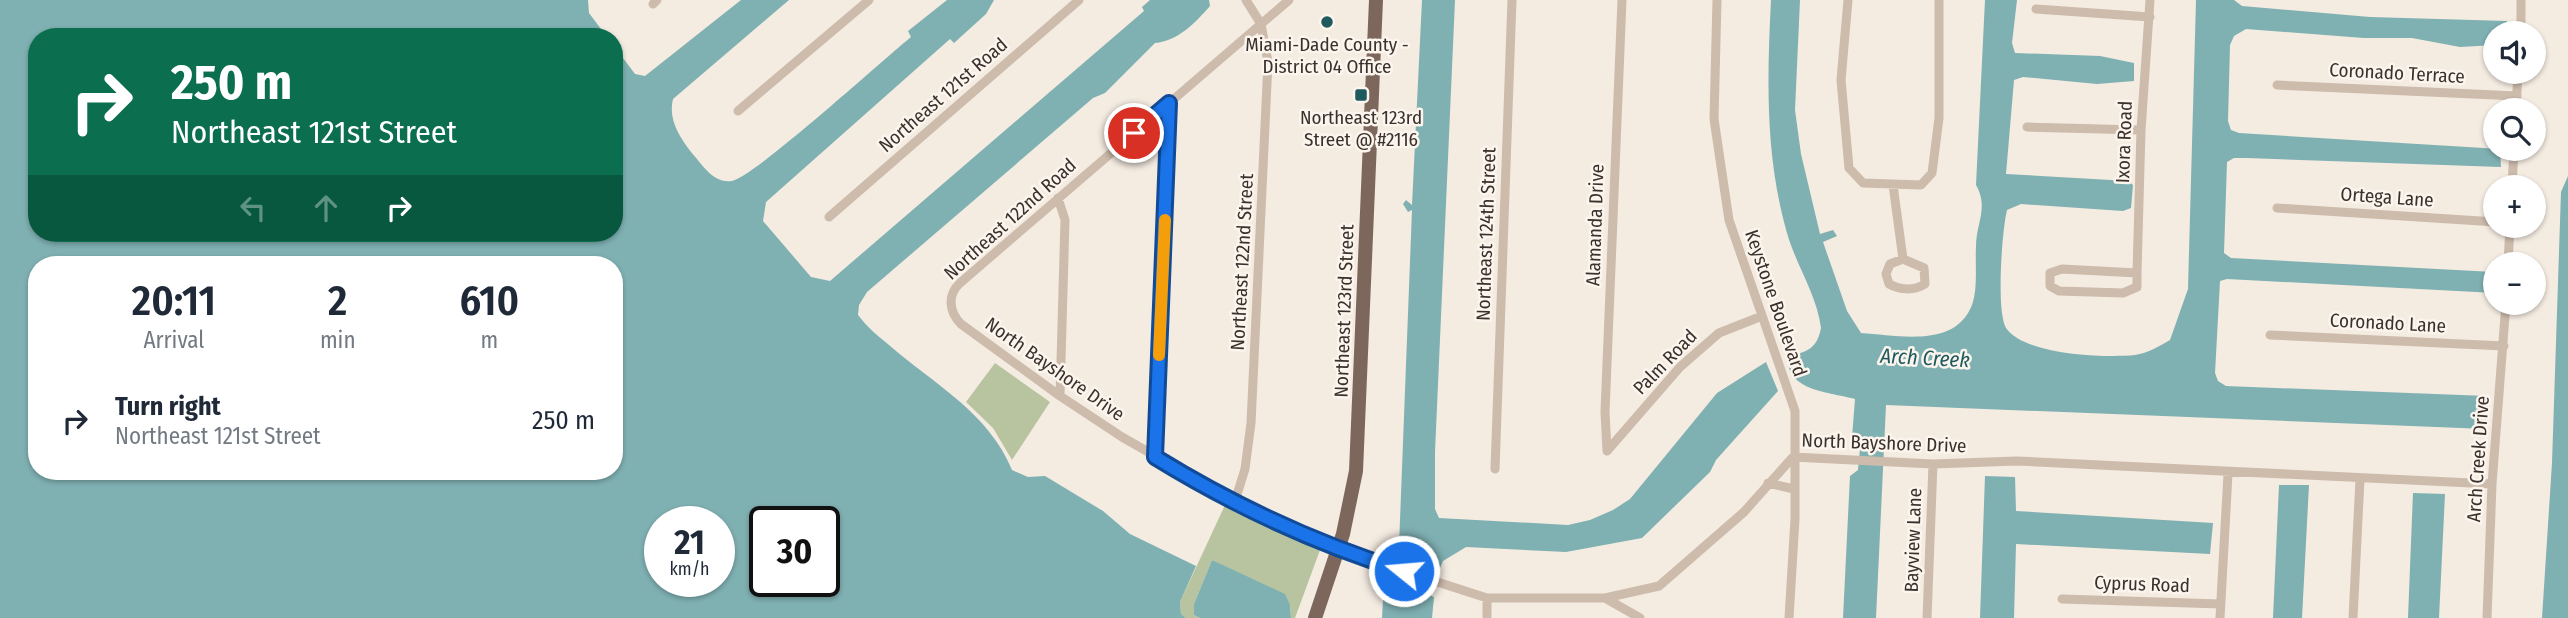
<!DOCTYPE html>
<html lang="en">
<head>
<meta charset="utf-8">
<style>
  body { margin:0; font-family:"Fira Sans Condensed",sans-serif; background:#f6f6f7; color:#1f2937; height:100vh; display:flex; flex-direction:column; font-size:26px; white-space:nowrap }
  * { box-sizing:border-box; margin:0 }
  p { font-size:23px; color:#747a83 }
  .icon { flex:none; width:38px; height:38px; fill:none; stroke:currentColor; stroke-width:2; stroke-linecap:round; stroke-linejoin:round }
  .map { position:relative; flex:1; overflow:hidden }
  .sheet { position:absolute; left:28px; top:256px; width:595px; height:224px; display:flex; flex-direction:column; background:#fff; border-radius:28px; box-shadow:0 2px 5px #0004 }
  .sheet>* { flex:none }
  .hud { position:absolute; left:28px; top:28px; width:595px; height:214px; border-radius:28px; box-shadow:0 2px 5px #0004; background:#0b6e4f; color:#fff; overflow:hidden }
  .tools { position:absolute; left:2483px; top:21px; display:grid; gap:14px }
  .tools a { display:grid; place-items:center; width:63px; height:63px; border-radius:50%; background:#fff; box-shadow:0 2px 5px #0004; font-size:35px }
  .speed { position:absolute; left:644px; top:506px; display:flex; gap:14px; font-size:35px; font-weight:700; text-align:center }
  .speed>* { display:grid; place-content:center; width:91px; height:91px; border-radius:50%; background:#fff; box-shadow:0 2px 5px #0004; line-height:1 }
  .speed small { font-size:18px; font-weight:400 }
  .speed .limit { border:4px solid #111; border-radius:10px; background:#fff; color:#111 }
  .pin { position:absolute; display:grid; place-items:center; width:60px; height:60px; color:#fff; margin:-30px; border:4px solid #fff; border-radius:50%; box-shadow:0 2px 7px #0007 }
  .me { position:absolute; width:77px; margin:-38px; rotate:287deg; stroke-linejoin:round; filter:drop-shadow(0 0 5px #0008) }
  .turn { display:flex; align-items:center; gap:24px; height:147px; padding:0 28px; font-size:32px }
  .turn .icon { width:91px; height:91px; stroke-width:2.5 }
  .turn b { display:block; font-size:49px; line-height:60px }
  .lanes { display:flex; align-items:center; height:66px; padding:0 28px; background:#0003; justify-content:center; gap:35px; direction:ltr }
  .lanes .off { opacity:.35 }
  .eta { display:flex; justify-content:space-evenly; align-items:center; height:119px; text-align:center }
  .eta b { font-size:42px; font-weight:600; line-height:49px }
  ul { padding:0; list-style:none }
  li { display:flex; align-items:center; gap:21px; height:91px; padding:0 28px }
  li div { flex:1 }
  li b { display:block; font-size:26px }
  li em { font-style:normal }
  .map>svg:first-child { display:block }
  .green { fill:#b8c4a0 }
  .water { fill:#7fb0b2; fill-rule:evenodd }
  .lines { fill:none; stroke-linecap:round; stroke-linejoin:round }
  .minor { stroke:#cdbbac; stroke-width:9 }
  .primary { stroke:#7d675c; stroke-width:14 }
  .route-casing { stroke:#114b97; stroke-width:18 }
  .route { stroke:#1a73e8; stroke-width:12 }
  .slow { stroke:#f59e0b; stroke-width:12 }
  .poi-dot { fill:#1f5a5e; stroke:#fbf5ee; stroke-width:2.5 }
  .labels { text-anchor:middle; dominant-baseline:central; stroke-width:5; stroke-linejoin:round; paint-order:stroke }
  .poi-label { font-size:19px; fill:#3b302b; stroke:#fbf5ee }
  .street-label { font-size:19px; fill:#3b302b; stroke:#fbf5ee }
  .water-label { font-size:21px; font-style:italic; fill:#1f5a5e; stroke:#fbf5ee }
</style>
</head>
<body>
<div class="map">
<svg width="2568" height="618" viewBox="0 0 2568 618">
  <rect width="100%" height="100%" fill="#f4ebe1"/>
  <path class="green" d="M 995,363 L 1050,402 L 1012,460 L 993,428 L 966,402 Z
    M 1225,505 L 1320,550 L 1295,618 L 1291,618 L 1290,605 L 1212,560 L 1194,604 L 1194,615 L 1200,618 L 1186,618 L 1181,614 L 1180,602 Z"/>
  <path class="water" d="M 0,0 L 588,0 L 589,13 L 607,37 L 37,37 L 37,233 L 614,233 L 614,46 L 635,74 L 645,76 L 741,0 L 789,0 L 673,99 C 668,119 679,136 691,152 C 702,164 713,184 732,181 C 753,178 885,58 911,37 L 908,31 L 947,0 L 994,0 L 986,14 L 954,43 L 950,39 L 766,202 L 763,221 L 811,277 L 830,281 L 1144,11 L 1142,7 L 1150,0 L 1209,0 L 1210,6 C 1195,23 1178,41 1155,43 L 1105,93 L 1093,98 L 867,292 L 859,305 L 858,315 C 867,327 878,336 889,345 C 934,384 989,413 1012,470 L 1028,477 L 1045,476 L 1103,511 L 1130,534 L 1196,566 L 1180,602 L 1181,614 L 1186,618 L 0,618 ZM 37,264 L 614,264 L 614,471 L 37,471 ZM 660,522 L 719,522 L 719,581 L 660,581 ZM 765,522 L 824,522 L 824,581 L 765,581 Z
    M 1422,0 L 1455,0 L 1435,452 L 1435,509 L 1439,518 L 1568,525 L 1590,520 L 1613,510 L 1630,499 L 1717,393 L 1766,362 L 1778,391 L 1716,460 L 1710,472 L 1642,538 L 1566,552 L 1466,547 L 1443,561 L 1439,570 L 1415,563 L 1407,582 L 1410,587 L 1434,597 L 1432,618 L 1382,618 L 1384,581 L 1394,576 L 1399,563 L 1395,558 L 1399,546 L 1412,210 L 1408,212 L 1403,204 L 1406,200 L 1412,205 Z
    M 1771,0 L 1800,0 L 1795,110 L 1801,154 L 1820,234 L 1833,230 L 1837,236 L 1823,242 L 1847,311 L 1861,333 C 1897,335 1955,349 1972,305 C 1978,288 1975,265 1976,246 C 1976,223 1989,208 1976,185 L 1985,0 L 2017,0 L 2012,43 L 2015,53 L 2100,56 L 2134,63 L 2134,81 L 2097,84 L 2023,77 L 2014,80 L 2006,174 L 2128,181 L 2133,185 L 2131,208 L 2123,211 L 2021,204 L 2007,210 C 2002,230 1996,311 2006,328 C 2024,355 2106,358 2135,355 C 2148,353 2160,346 2170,340 L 2188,289 L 2196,0 L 2234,0 L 2242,6 L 2370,17 L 2507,21 L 2508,33 L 2496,33 L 2495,45 L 2460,47 L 2412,38 L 2364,38 L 2246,29 L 2234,36 L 2230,45 L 2228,121 L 2231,130 L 2239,133 L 2500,149 L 2501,167 L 2247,158 L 2234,158 L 2227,162 L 2224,253 L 2231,258 L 2494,272 L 2495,293 L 2227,279 L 2220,281 L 2215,373 L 2218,381 L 2226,386 L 2487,396 L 2486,429 L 1886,405 L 1876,618 L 1843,618 L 1850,476 L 1858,470 L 1860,449 L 1851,450 L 1855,399 C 1829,392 1785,391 1788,356 C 1807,352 1817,349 1821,328 C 1817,295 1796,265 1787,233 C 1765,156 1767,79 1771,0 Z
    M 2568,176 L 2568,618 L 2542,618 L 2552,463 L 2561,192 Z
    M 1985,476 L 2015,477 L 2016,511 L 2213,523 L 2210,554 L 2016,544 L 2014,618 L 1980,618 Z
    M 2279,485 L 2309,485 L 2302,618 L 2273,618 Z
    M 2413,493 L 2445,494 L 2439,618 L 2408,618 Z
    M 1212,560 L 1285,594 L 1290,605 L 1291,618 L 1200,618 L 1194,615 L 1194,604 Z"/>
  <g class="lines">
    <path class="minor" d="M 1289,0 L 960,283 C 947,295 949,312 961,324 L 1060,396 L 1122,437 L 1238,503 L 1338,550 L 1487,598 L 1605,598 L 1659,586 L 1744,512 L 1793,457 L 1933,464 L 2017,461 L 2492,484
      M 1717,0 L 1714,119 L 1729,220 L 1795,411 L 1795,519 L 1789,618
      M 1848,0 L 1841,80 L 1849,168 L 1863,183 L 1921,185 L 1932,173 L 1939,118 L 1939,0
      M 653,4 L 657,0
      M 2036,9 L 2150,17
      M 2521,33 L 2521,0
      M 2277,85 L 2517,96
      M 2516,110 L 2518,72
      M 738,111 L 869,0
      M 2027,127 L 2141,130
      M 1893,185 L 1903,259 L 1890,264 L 1886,274 L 1889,284 C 1900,290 1914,291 1925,284 L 1924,268 L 1903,259
      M 2512,187 L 2514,149
      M 1058,198 L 1065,220 L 1060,396
      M 2277,208 L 2496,222
      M 829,217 L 1079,0
      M 2508,264 L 2510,226
      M 2137,273 L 2062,269 L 2050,273 L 2050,286 L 2059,291 L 2123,293 L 2137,287 L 2137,273 L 2141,130 L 2150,0
      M 2270,335 L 2504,346
      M 1607,451 L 1605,412 L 1622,0
      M 1607,451 L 1680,367 L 1719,333 L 1762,316
      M 1155,457 L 1169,104
      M 1495,469 L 1512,0
      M 1768,483 L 1794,489
      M 1235,501 L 1245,469 L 1251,423 L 1268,62 L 1261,24 L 1246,0
      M 1487,598 L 1487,618
      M 1605,598 L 1640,618
      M 2062,599 L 2221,604
      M 1927,618 L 1933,464
      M 2220,618 L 2228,474
      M 2353,618 L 2360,479
      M 2487,618 L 2492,484 L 2506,303"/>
    <path class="primary" d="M 1315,618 L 1343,534 L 1356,471 L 1376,0"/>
  </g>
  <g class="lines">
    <defs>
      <path id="route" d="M 1134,133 L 1169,103 L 1155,457 C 1233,505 1316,544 1404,571"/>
    </defs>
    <use href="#route" class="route-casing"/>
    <use href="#route" class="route"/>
    <path class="slow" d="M 1159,355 L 1165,220"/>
  </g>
  <g class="poi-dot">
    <circle cx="1327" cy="22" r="7"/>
    <rect x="1354" y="88" width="14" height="14" rx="3.5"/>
  </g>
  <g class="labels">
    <g class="poi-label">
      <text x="1327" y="44">Miami-Dade County -<tspan x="1327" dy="22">District 04 Office</tspan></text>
      <text x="1361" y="117">Northeast 123rd<tspan x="1361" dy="22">Street @ #2116</tspan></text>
    </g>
    <g class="street-label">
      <text transform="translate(2397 73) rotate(3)">Coronado Terrace</text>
      <text transform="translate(943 95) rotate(-41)">Northeast 121st Road</text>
      <text transform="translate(2124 142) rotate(-88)">Ixora Road</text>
      <text transform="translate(2387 197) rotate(4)">Ortega Lane</text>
      <text transform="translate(1010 219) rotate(-42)">Northeast 122nd Road</text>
      <text transform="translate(1595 225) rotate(-88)">Alamanda Drive</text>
      <text transform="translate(1486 234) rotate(-88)">Northeast 124th Street</text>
      <text transform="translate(1242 262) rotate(-87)">Northeast 122nd Street</text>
      <text transform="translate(1776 303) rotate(71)">Keystone Boulevard</text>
      <text transform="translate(1344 311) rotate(-88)">Northeast 123rd Street</text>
      <text transform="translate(2388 323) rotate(3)">Coronado Lane</text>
      <text transform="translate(1665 362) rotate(-46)">Palm Road</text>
      <text transform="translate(1055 369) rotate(35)">North Bayshore Drive</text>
      <text transform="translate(1884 443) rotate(2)">North Bayshore Drive</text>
      <text transform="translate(2478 459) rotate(-86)">Arch Creek Drive</text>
      <text transform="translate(1913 540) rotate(-88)">Bayview Lane</text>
      <text transform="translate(2142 584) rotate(2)">Cyprus Road</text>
    </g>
    <g class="water-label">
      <text transform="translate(1925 358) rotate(3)">Arch Creek</text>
    </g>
  </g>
</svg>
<div class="tools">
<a><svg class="icon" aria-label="sound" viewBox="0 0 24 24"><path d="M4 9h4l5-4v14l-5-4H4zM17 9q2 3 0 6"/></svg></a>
<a><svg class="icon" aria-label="search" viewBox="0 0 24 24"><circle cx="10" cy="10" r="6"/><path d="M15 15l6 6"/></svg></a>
<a>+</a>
<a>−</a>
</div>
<div class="speed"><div>21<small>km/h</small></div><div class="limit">30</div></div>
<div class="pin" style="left:1134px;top:133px;background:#d93025"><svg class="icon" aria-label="arrive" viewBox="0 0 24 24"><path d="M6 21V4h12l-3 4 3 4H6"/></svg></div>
<svg class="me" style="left:1404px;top:571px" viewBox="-20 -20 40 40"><circle r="17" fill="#1a73e8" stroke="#fff" stroke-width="3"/><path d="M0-11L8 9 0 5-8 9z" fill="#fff"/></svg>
<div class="hud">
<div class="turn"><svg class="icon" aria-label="right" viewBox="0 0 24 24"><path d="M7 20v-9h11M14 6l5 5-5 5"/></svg><div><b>250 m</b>Northeast 121st Street</div></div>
<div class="lanes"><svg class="icon off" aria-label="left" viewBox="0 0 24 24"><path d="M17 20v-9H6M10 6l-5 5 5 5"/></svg><svg class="icon off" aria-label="ahead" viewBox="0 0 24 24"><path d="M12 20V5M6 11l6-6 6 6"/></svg><svg class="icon" aria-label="right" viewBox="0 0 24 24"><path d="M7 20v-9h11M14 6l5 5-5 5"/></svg></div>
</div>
<section class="sheet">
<div class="eta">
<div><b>20:11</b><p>Arrival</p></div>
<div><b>2</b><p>min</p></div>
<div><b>610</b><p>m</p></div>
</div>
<ul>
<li><svg class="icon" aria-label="right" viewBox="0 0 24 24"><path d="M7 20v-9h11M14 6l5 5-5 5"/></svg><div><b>Turn right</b><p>Northeast 121st Street</p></div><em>250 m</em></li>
</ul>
</section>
</div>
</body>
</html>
